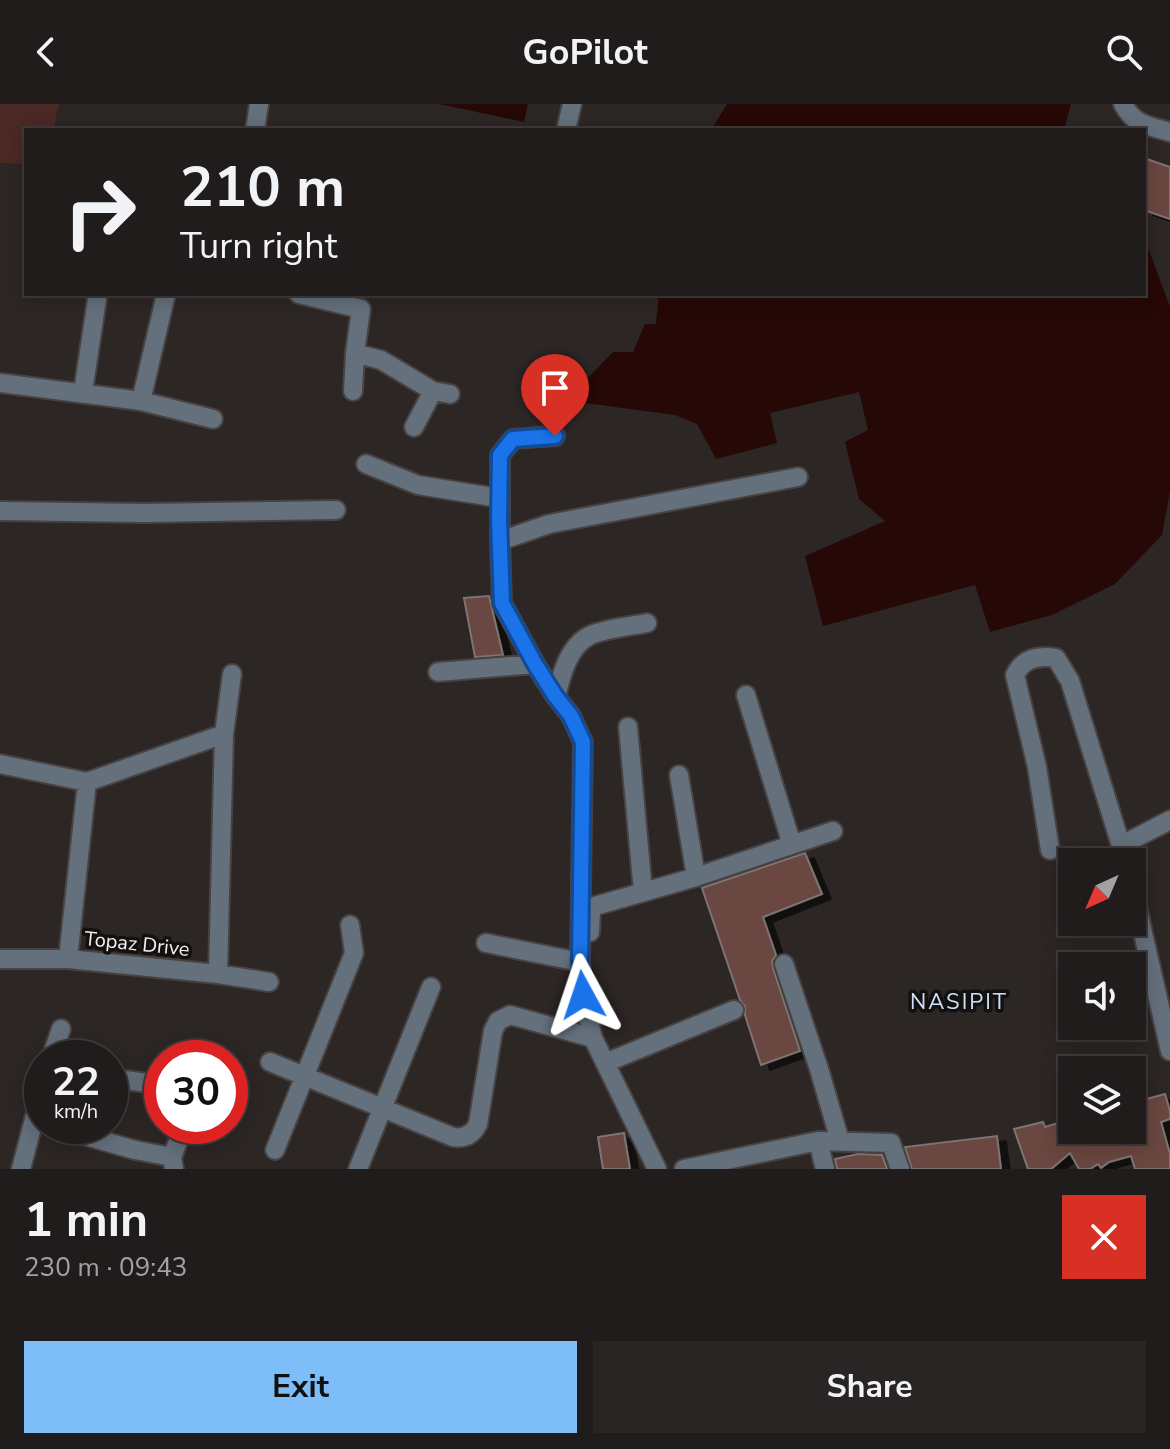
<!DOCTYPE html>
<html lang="en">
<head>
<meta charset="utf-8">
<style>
  body { margin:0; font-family:"Nunito Sans",sans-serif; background:#292525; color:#f1f3f6; height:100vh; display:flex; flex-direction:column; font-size:30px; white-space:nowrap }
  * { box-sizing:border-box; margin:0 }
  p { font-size:26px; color:#a2a1a3 }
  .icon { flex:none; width:44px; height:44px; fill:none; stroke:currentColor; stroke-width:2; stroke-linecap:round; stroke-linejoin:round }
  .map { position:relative; height:1065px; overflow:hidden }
  .sheet { display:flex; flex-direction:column; background:#211c1c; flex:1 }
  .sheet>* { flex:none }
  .banner { position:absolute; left:24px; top:24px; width:1122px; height:168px; border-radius:0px; box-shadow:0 4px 20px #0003,0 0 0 2px #3e3a3b; background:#211c1c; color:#f1f3f6; overflow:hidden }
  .needle { width:52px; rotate:224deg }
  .tools { position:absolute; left:1058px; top:744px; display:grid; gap:16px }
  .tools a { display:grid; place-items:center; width:88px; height:88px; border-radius:0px; background:#211c1c; box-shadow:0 4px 20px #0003,0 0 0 2px #3e3a3b; font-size:40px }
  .speed { position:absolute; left:24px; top:936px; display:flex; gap:16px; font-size:40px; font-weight:700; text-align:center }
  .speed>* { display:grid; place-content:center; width:104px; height:104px; border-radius:50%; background:#211c1c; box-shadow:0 4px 20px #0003,0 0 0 2px #3e3a3b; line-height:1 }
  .speed small { font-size:20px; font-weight:400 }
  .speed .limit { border:12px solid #d22; background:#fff; color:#111 }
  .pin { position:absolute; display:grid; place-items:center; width:68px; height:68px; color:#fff; margin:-82px -34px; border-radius:50% 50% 50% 0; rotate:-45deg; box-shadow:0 0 8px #0007 }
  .pin .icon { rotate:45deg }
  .me { position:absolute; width:88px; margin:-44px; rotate:355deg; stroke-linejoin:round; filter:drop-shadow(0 0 6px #0008) }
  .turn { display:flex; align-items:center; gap:28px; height:168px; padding:0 24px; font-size:36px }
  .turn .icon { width:104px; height:104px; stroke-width:2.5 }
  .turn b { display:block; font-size:56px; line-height:68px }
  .round { display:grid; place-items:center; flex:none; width:84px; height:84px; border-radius:0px; background:#292525 }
  .headline { display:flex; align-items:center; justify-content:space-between; height:136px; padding:0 24px }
  h1 { font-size:48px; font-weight:700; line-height:60px }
  .primary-button { display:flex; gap:16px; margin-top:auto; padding:16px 24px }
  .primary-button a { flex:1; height:92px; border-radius:0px; background:#7dbef9; color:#111; font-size:32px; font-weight:700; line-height:92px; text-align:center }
  .primary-button a+a { background:#292525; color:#f1f3f6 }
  header { display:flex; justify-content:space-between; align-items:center; height:104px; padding:0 24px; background:#211c1c; font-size:36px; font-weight:700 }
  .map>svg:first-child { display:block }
  .green { fill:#4b2925 }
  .water { fill:#260806 }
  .building { fill:#6a4641; stroke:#7c7473; stroke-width:2; filter:url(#shadow) }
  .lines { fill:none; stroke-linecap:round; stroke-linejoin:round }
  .minor-casing { stroke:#484242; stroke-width:22 }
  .minor { stroke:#64707c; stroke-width:18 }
  .route-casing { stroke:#114b97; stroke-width:20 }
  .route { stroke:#1a73e8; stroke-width:14 }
  .labels { text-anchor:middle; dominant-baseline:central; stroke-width:7; stroke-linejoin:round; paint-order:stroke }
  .street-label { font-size:20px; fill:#f6f1f1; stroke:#13100f }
  .neighbourhood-label { font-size:22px; letter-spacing:2px; fill:#cae1f8; stroke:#13100f }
</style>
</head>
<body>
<header><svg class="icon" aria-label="back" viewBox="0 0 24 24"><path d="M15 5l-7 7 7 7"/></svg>GoPilot<svg class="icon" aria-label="search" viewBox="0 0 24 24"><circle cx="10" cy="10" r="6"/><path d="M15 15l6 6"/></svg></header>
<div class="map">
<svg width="1170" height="1065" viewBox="0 0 1170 1065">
  <defs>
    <filter id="shadow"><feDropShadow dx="9" dy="5" stdDeviation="0" flood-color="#0009"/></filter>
  </defs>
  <rect width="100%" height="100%" fill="#2c2625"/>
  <path class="green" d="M 0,0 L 59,0 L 53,26 L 26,26 L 26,60 L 0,59 Z"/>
  <path class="water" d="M 439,0 L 528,0 L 524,18 Z
    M 727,0 L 1071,0 L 1064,26 L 711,26 Z
    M 1144,133 L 1170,203 L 1170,387 L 1162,431 L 1115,480 L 1052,511 L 990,528 L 975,481 L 823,522 L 805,452 L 885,417 L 859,395 L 845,338 L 868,326 L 859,288 L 770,309 L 777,339 L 716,355 L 697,320 L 675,311 L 578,298 L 581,281 L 613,248 L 633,248 L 645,220 L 656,220 L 659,190 L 1144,190 Z"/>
  <path class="building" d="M 1144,54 L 1170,63 L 1170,115 L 1144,106 Z
    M 489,492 L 503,551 L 475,553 L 464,494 Z
    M 805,749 L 822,790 L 763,813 L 776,851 L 772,857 L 773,864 L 800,947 L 761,961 L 745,911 L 745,902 L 740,896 L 702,784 Z
    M 1165,990 L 1170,1007 L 1170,1015 L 1161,1018 L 1170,1050 L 1170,1065 L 1135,1065 L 1131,1052 L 1109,1058 L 1101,1064 L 1098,1060 L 1090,1065 L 1079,1065 L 1070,1049 L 1051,1065 L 1028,1065 L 1014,1025 L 1043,1018 L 1045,1023 L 1068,1016 L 1071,1026 L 1132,1026 L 1132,999 Z
    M 624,1029 L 630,1065 L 603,1065 L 598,1033 Z
    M 997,1032 L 1001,1065 L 912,1065 L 905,1043 Z
    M 858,1050 L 882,1051 L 887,1065 L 837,1065 L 835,1055 Z"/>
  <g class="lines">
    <defs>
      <path id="minor" d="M 1123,0 C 1134,21 1149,22 1170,28
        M 255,26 L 259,0
        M 566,26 L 572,0
        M 299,190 L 361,205 L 355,249 L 353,287
        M 355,249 L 381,256 L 433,287 L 450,290
        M 0,279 L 141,297 L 213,315
        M 83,288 L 97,195 L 96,190
        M 141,297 L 166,190
        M 414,323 L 433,287
        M 555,332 L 513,335 L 500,351 L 500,437 L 502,499 L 535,560 L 556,593 L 571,612 L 583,638 L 580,858 L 583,891 L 593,934 L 657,1065
        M 366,360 L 418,381 L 499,394
        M 0,407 L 145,409 L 336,406
        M 500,437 L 549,420 L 798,373
        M 438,568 L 535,560
        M 746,591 L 792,741
        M 556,593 C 561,572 568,543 589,532 C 602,525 632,522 647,519
        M 628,623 L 643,788
        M 0,660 L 87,678 L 224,630
        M 679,671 L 696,773
        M 1122,741 L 1170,716
        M 1050,746 L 1037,663 L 1015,571 C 1023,554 1039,551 1056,554 L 1070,577 L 1126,758
        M 1132,781 L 1170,947
        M 590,828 L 591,807 L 595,802 L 696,773 L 833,727
        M 486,839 L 580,858
        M 0,855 L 68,855 L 218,870 L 269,878
        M 68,855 L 87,678
        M 784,860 L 819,965 L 840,1037
        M 218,870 L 224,630 L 232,570
        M 51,954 L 61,925
        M 270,958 L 453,1033 C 465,1035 473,1030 478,1020 L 493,927 L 498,917 L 510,911 L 593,934
        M 605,959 L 734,906
        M 110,974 L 162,981
        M 51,1022 L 135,1046 L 172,1053
        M 818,1037 L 825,1065
        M 275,1046 L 354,849 L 350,821
        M 21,1065 L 42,985
        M 174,1065 L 172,1053 L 184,1022
        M 358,1065 L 431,883
        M 684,1065 L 818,1037 L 891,1039 L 900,1065"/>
    </defs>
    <use href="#minor" class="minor-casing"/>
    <use href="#minor" class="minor"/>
  </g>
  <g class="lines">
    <defs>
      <path id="route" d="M 555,332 L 513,335 L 500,351 L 499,416 L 502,499 L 535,560 L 556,593 L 571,612 L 583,638 L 580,858 L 583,891"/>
    </defs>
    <use href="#route" class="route-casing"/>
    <use href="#route" class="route"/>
  </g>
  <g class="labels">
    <g class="street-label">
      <text transform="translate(137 840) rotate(6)">Topaz Drive</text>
    </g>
    <g class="neighbourhood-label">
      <text x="959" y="898">NASIPIT</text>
    </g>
  </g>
</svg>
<div class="tools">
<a><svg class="needle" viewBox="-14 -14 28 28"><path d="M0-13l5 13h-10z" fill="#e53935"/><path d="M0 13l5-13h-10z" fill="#a2a1a3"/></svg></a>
<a><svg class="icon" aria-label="sound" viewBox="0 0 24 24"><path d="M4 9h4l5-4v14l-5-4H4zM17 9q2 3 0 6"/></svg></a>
<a><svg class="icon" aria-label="layers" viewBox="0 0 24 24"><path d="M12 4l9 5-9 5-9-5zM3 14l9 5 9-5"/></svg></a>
</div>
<div class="speed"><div>22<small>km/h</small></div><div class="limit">30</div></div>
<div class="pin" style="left:555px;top:332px;background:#d93025"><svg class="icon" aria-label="arrive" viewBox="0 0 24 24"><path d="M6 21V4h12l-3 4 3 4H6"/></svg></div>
<svg class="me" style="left:583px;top:891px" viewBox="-20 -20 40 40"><path d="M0-17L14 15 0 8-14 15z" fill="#1a73e8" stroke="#fff" stroke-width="4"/></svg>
<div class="banner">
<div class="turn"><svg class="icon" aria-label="right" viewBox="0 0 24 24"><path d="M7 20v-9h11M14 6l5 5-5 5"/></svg><div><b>210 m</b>Turn right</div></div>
</div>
</div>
<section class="sheet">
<div class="headline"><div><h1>1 min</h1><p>230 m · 09:43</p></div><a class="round" style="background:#d93025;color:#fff"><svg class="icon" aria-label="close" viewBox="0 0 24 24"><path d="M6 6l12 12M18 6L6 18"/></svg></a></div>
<div class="primary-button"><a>Exit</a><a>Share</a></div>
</section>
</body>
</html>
